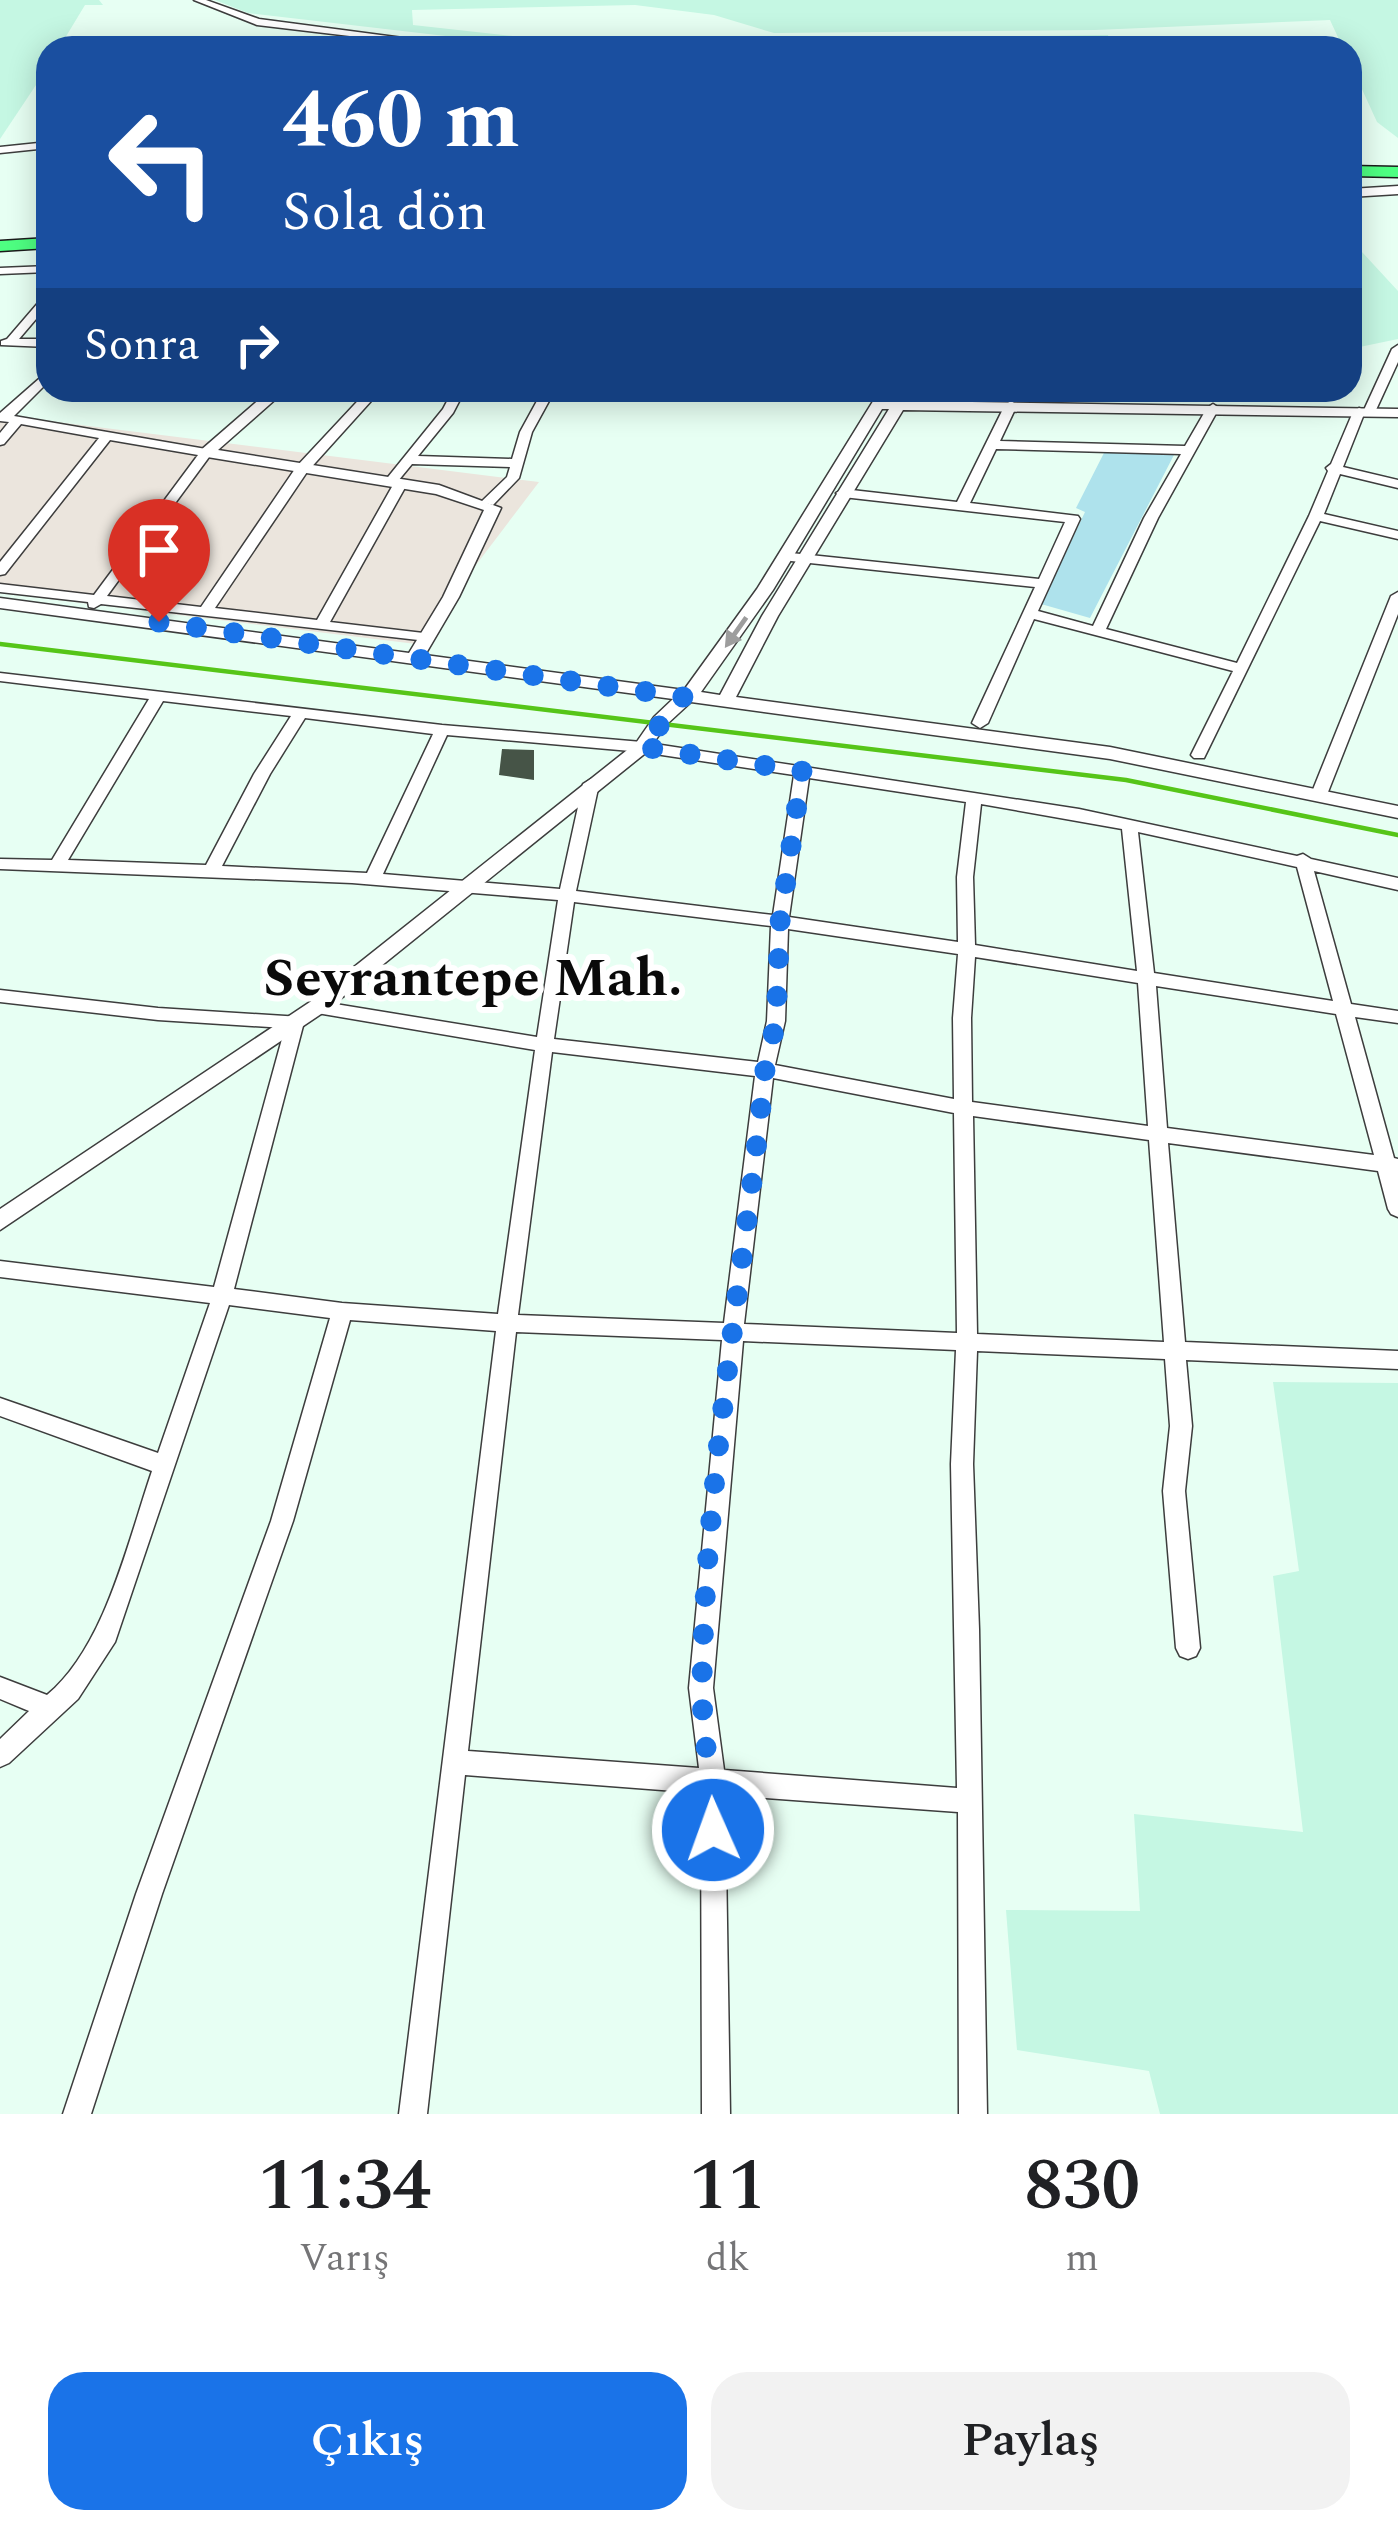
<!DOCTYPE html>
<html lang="tr">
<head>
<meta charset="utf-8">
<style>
  body { margin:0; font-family:Spectral,serif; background:#f2f2f2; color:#202124; height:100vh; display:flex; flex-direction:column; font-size:45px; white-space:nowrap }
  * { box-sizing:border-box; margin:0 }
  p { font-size:39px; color:#757577 }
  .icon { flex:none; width:66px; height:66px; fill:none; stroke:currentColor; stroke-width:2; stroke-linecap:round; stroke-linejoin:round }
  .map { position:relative; height:2114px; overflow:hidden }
  .details { display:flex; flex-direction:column; background:#fff; flex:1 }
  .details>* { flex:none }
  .top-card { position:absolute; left:36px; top:36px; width:1326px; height:366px; border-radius:36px; box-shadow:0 6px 30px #0003; background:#1a4fa0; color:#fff; overflow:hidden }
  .pin { position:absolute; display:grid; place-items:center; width:102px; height:102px; color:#fff; margin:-123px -51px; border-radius:50% 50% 50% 0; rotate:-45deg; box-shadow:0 0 12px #0007 }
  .pin .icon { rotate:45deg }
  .me { position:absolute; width:132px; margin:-66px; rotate:358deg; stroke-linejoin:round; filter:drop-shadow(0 0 9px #0008) }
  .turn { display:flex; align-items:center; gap:42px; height:252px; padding:0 48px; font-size:54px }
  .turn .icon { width:156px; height:156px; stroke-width:2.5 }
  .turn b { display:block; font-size:84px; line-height:102px }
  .then { display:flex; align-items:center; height:114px; padding:0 48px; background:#0003; gap:24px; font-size:45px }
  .eta { display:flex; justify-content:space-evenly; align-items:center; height:204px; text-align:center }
  .eta b { font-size:72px; font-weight:600; line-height:84px }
  .primary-button { display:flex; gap:24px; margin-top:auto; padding:24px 48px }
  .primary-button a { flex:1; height:138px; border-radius:36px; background:#1a73e8; color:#fff; font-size:48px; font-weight:600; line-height:138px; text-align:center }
  .primary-button a+a { background:#f2f2f2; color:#202124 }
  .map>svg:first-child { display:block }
  .industrial { fill:#ebe5dd }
  .farmland { fill:#c5f7e3 }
  .green { fill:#aee2ec }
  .building { fill:#465447 }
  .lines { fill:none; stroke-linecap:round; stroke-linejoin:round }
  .minor-casing { stroke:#3d3d3d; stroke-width:3 }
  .tertiary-casing { stroke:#3d3d3d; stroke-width:3 }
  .trunk-casing { stroke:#1b1b1b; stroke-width:3 }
  .minor { fill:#fff; fill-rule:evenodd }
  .tertiary { fill:#fff; fill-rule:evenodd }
  .trunk { fill:#4eff82; fill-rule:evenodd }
  .rail { stroke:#56c518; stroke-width:4.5 }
  .oneway { fill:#9d9d9d }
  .route { stroke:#1a73e8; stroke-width:21; stroke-dasharray:0 37.8 }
  .labels { text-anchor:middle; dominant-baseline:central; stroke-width:12; stroke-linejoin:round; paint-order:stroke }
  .district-label { font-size:54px; font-weight:bold; fill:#0a0a0a; stroke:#fff }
</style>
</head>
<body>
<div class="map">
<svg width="1398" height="2114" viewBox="0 0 1398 2114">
  <rect width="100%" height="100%" fill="#e7fff3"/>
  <path class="industrial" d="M 0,415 L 539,482 L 416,644 L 0,593 Z"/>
  <path class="farmland" d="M 0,0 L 99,0 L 103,5 L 85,5 L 59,48 L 48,48 L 48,67 L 0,139 Z
    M 215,0 L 1398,0 L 1398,138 L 1377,122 L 1350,63 L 1350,48 L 1343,48 L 1330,20 L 1095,30 L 774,33 L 714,15 L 635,5 L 412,10 L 413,25 L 622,48 L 549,48 L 248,13 Z
    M 1108,35 L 1111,48 L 959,48 L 950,37 Z
    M 1350,239 L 1398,291 L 1398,339 L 1350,349 Z
    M 943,390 L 1321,390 L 1320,399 Z
    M 1273,1382 L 1398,1383 L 1398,2114 L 1160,2114 L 1149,2071 L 1017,2050 L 1006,1910 L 1140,1911 L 1134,1814 L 1303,1832 L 1273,1576 L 1299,1571 Z"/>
  <path class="green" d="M 1107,447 L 1176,451 L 1090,618 L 1041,604 L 1085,512 L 1076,508 Z"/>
  <path class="building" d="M 502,749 L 534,750 L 534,780 L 499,775 Z"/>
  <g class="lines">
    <defs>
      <path id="minor" d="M 194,0 L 206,0 L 259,19 L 479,48 L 451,48 L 257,25 Z
        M 48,142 L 48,148 L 0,153 L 0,147 Z
        M 48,266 L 48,272 L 0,274 L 0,268 Z
        M 48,295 L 48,305 L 19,339 L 48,339 L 48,347 L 1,345 L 1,341 L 7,339 L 44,296 Z
        M 1398,345 L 1398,362 L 1375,412 L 1369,416 L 1364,414 L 1343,467 L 1398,480 L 1398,488 L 1340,474 L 1324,514 L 1398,531 L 1398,539 L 1320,521 L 1204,758 L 1194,758 L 1191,755 L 1233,671 L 1034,619 L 988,723 L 980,728 L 972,723 L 1035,587 L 791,561 L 784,557 L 791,553 L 1039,579 L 1065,522 L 843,497 L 836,493 L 843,489 L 957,502 L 1005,405 L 1011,401 L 1017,405 L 1000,441 L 1185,446 L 1207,408 L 1213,404 L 1219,408 L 1158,518 L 1106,629 L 1237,663 L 1309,516 L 1328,471 L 1326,468 L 1331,464 L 1353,412 L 1359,408 L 1364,410 L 1392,349 ZM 996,449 L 1181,454 L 1144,518 L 1093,626 L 1038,611 L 1080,519 L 1078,516 L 970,503 Z
        M 48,371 L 48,382 L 14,416 L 206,449 L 212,453 L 107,596 L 201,607 L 297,466 L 368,390 L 381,390 L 307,472 L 215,608 L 317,620 L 393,485 L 384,482 L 443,409 L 453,390 L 465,390 L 453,413 L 418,456 L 512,459 L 520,432 L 543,390 L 555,390 L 532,432 L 519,478 L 493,505 L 481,502 L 507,477 L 510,467 L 412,464 L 398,481 L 407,484 L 330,622 L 432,634 L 434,637 L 427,641 L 101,604 L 94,608 L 89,607 L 88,602 L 0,592 L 0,584 L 94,595 L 198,455 L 110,440 L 5,574 L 0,575 L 0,562 L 99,438 L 21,424 L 4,444 L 0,445 L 0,433 L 9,422 L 0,421 L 0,413 Z
        M 201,390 C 226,390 255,388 277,397 L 271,401 L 207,394 Z
        M 1398,592 L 1398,614 L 1328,792 L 1326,796 L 1314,796 L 1312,792 L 1391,596 Z
        M 0,673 L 442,725 L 642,742 L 1079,809 L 1297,856 L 1303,854 L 1311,859 L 1398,878 L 1398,890 L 1314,871 L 1351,1004 L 1398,1011 L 1398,1023 L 1355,1017 L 1394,1158 L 1398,1159 L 1398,1217 L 1391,1214 L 1388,1209 L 1378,1171 L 1168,1143 L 1185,1342 L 1398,1351 L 1398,1369 L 1186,1360 L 1192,1426 L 1185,1491 L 1200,1648 L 1196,1656 L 1188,1659 L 1180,1656 L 1176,1648 L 1163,1491 L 1170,1426 L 1165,1359 L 977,1351 L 973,1464 L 979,1629 L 987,2114 L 959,2114 L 958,1812 L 725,1795 L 730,2114 L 702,2114 L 701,1793 L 465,1775 L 427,2114 L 399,2114 L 496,1331 L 350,1320 L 293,1521 L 162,1894 L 91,2114 L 63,2114 L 136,1894 L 271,1521 L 330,1318 L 229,1305 L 115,1642 L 78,1699 L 9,1763 L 0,1767 L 0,1739 L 29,1711 L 0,1699 L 0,1677 L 47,1695 C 105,1647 128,1541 152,1471 L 0,1416 L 0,1398 L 158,1453 L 210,1303 L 0,1277 L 0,1261 L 214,1287 L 285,1028 L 158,1020 L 0,1002 L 0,990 L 158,1008 L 301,1017 L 304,1022 L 234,1289 L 342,1303 L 498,1314 L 535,1050 L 317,1013 L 308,1007 L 317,1001 L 537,1037 L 558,900 L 352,883 L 0,869 L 0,859 L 52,860 L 149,699 L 0,681 ZM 163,701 L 291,716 L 254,774 L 206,865 L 68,860 ZM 305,718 L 433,734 L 367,873 L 222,866 L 270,774 ZM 447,735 L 642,752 L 794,775 L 773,915 L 576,891 L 599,784 L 591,779 L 583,784 L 560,889 L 383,874 ZM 809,778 L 966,802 L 957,877 L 958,942 L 789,917 ZM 981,804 L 1122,829 L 1137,971 L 975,945 L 973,877 ZM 1138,832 L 1297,867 L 1333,1001 L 1154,973 ZM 574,902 L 771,926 L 767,1021 L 758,1062 L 554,1039 ZM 788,929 L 958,954 L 953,1018 L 954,1099 L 775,1065 L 785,1021 ZM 975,957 L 1138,983 L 1148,1126 L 972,1102 L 971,1018 ZM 1156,986 L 1336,1014 L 1374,1155 L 1167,1128 ZM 552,1052 L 755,1076 L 724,1323 L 518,1315 ZM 773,1078 L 954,1113 L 957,1333 L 744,1324 ZM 973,1116 L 1149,1140 L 1164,1342 L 977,1334 ZM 516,1332 L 722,1340 L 689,1688 L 699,1768 L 468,1751 ZM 743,1341 L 956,1350 L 951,1464 L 957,1788 L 724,1770 L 713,1688 Z"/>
      <path id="tertiary" d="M 1398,186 L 1398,194 L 1350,197 L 1350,189 Z
        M 270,390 L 286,390 L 218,450 L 439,485 L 501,508 L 459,597 L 425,655 L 684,690 L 757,589 L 880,390 L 894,390 L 888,401 L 894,401 L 901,390 L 915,390 L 908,401 L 1398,409 L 1398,417 L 903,410 L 778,616 L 736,697 L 1110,747 L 1398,806 L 1398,818 L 1110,759 L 691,702 L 666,725 L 648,751 L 324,1012 L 0,1230 L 0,1209 L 310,1002 L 636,743 L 654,717 L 673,699 L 0,608 L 0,598 L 409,653 L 443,597 L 484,510 L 436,494 L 201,456 L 201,450 ZM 882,409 L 889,409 L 762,616 L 720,695 L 701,692 L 773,590 Z"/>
      <path id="trunk" d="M 1350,166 L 1398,167 L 1398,177 L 1350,176 Z
        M 48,238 L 48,248 L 0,251 L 0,241 Z"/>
    </defs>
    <use href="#minor" class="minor-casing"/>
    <use href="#tertiary" class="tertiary-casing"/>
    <use href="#trunk" class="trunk-casing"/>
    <use href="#minor" class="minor"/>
    <use href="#tertiary" class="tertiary"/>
    <use href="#trunk" class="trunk"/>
    <path class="rail" d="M 0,644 L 1126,780 L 1398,835"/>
  </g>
  <defs><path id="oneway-solid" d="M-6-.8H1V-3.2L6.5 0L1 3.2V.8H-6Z" transform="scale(3)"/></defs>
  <use class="oneway" href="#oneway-solid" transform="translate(736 632) rotate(125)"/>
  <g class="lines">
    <path class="route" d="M 159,622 L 683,697 L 642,747 L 802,771 L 780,922 L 776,1022 L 765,1070 C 744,1274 705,1478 702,1683 C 701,1732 713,1781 713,1830"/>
  </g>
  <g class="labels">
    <g class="district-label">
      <text x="473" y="979">Seyrantepe Mah.</text>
    </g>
  </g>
</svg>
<div class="pin" style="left:159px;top:622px;background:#d93025"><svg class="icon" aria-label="arrive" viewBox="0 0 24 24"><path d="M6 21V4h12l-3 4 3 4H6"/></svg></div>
<svg class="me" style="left:713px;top:1830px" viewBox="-20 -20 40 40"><circle r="17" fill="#1a73e8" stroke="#fff" stroke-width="3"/><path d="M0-11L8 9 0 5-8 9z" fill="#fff"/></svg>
<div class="top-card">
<div class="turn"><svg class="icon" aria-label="left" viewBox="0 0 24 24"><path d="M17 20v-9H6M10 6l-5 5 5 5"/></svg><div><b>460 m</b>Sola dön</div></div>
<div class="then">Sonra<svg class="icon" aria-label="right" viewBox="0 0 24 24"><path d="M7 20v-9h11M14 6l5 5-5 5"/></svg></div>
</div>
</div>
<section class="details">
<div class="eta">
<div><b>11:34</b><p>Varış</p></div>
<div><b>11</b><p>dk</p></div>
<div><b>830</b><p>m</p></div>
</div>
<div class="primary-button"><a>Çıkış</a><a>Paylaş</a></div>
</section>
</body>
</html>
